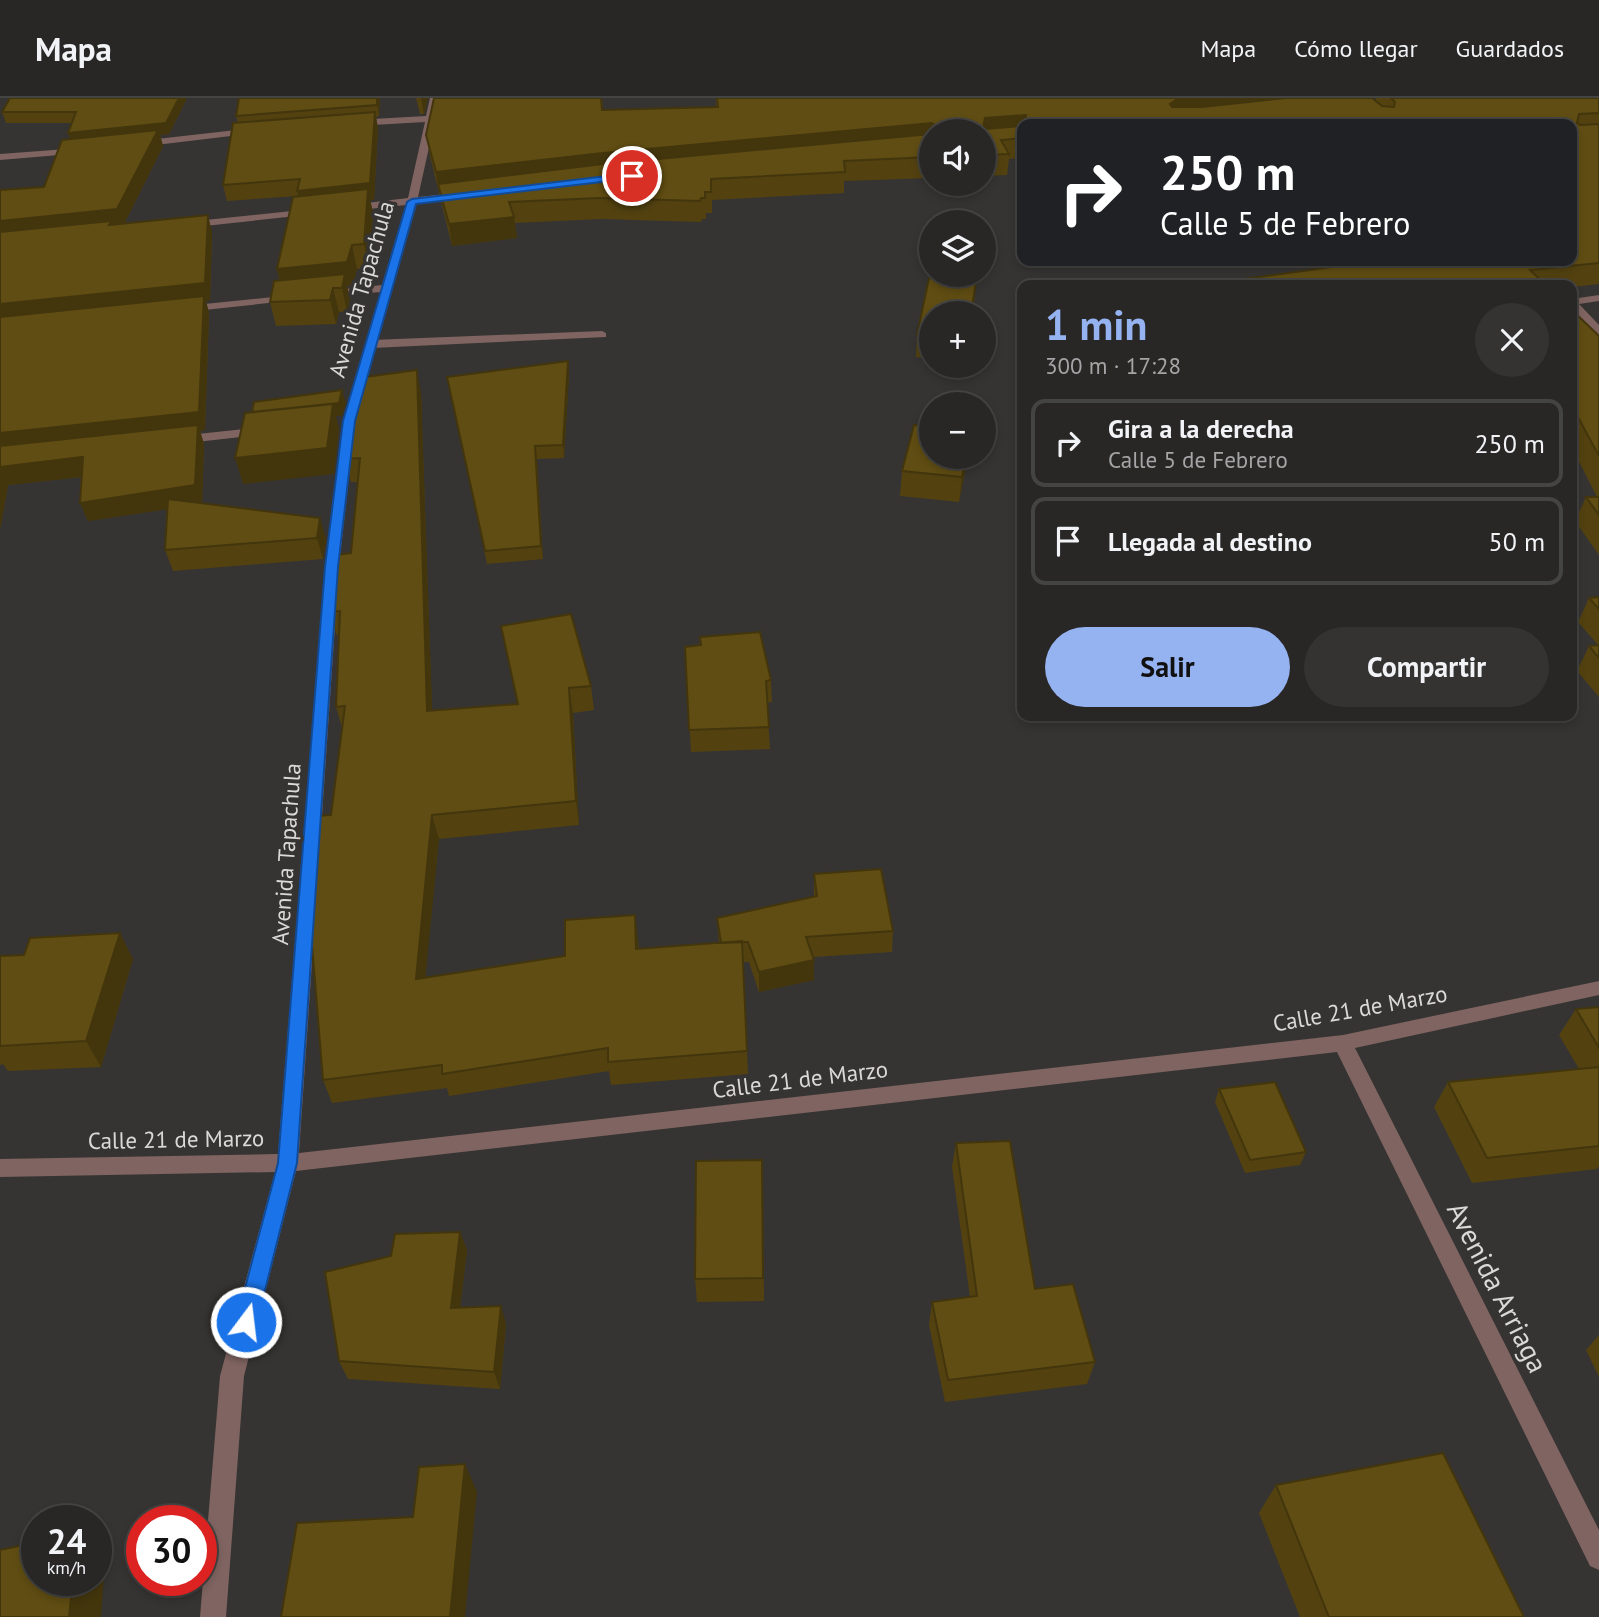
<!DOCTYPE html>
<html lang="es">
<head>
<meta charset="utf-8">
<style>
  body { margin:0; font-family:"PT Sans",sans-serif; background:#343332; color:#f1f3f6; height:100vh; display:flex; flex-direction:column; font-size:26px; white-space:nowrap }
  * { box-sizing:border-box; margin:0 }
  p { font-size:23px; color:#a5a5a7 }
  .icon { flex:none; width:38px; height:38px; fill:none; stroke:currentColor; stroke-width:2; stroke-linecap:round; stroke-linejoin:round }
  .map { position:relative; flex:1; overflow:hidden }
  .sheet { position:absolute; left:1017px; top:182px; width:560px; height:441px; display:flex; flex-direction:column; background:#282726; border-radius:14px; box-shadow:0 4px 10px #0003,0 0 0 2px #444443 }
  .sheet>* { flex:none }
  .guide { position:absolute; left:1017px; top:21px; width:560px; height:147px; border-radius:14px; box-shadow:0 4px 10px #0003,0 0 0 2px #444443; background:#202124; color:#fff; overflow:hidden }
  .buttons { position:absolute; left:919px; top:21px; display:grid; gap:14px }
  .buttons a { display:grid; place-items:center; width:77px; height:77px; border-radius:50%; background:#282726; box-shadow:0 4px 10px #0003,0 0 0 2px #444443; font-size:35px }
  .speed { position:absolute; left:21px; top:1407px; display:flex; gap:14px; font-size:35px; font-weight:700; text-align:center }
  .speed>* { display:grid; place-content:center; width:91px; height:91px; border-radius:50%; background:#282726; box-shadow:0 4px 10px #0003,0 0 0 2px #444443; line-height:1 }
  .speed small { font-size:18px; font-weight:400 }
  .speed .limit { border:10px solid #d22; background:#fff; color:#111 }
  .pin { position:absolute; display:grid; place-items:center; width:60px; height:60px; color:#fff; margin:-30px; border:4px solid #fff; border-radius:50%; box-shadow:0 2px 7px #0007 }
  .me { position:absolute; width:77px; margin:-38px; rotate:15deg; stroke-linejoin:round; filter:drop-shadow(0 0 5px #0008) }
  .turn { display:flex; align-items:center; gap:24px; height:147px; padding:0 28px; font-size:32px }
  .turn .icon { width:91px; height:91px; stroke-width:2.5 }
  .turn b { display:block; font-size:49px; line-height:60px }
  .round { display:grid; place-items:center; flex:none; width:74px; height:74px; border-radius:37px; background:#343332 }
  .head { display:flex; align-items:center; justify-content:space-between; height:119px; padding:0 28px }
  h1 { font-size:42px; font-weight:600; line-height:52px; color:#95b2f1 }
  .primary-button { display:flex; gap:14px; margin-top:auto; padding:14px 28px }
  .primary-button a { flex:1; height:80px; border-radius:42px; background:#95b2f1; color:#111; font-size:28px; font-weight:600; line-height:80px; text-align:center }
  .primary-button a+a { background:#343332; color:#f1f3f6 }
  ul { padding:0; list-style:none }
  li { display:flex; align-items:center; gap:21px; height:88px; margin:0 14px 10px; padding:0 14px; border:4px solid #444443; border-radius:14px }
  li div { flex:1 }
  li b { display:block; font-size:26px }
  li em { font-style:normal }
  header { display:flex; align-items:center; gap:42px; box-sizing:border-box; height:98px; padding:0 35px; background:#282726; border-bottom:2px solid #444443 }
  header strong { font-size:33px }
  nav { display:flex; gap:38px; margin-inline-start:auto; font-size:24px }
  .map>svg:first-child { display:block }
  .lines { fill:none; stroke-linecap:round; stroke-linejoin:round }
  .service { fill:#7f6461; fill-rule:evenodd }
  .minor { fill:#7f6461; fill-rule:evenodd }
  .wall { fill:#534210 }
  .shaded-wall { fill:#43360d }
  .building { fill:#604d13; stroke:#43360d; stroke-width:2 }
  .route { fill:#1a73e8; stroke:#114b97; stroke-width:2 }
  .labels { text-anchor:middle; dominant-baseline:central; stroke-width:7; stroke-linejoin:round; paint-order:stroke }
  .street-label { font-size:23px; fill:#dbd9d8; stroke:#363432 }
  .near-street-label { font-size:28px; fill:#dbd9d8; stroke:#363432 }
</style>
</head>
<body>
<header>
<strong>Mapa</strong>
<nav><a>Mapa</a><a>Cómo llegar</a><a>Guardados</a></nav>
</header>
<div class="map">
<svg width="1599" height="1519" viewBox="0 0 1599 1519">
  <rect width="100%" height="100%" fill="#363432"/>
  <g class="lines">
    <path class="service" d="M 602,233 L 606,235 L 606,239 L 372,250 L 366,246 L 372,242 Z"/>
    <path class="minor" d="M 430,0 L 440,0 L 418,99 L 464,94 L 469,97 L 464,100 L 417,105 L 355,323 L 339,469 L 299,1055 L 1343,937 L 1599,883 L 1599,897 L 1355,950 L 1599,1432 L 1599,1472 L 1590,1468 L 1337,954 L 296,1073 L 244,1278 L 226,1519 L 200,1519 L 220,1278 L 275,1074 L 0,1079 L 0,1061 L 278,1056 L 325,469 L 343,323 L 380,194 L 328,199 L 322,196 L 328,193 L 382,187 L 406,107 L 350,113 L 345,110 L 350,107 L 408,100 L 425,24 L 355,28 L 350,25 L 355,22 L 426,18 Z
      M 254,30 L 257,31 L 257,35 L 139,49 L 134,46 L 139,43 Z
      M 80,50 L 83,51 L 83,55 L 0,62 L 0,56 Z
      M 311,111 L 316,114 L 315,116 L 186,130 L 181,127 L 186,124 Z
      M 293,197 L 299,200 L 297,202 L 185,214 L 179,211 L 185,208 Z
      M 1599,197 L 1599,203 L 1579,206 L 1599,227 L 1599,238 L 1572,212 L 1572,201 Z
      M 262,329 L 268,333 L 267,336 L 179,346 L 173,342 L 179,338 Z"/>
  </g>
  <path class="wall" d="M 187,0 L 169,36 L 160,37 L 163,48 L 124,126 L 212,134 L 210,202 L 206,203 L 209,215 L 205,332 L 200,333 L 204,346 L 202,406 L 326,441 L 323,461 L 173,473 L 165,452 L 167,411 L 88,423 L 80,405 L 82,379 L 8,387 L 0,432 L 0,92 L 44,89 L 71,41 L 72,25 L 6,25 L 2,14 Z
    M 380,0 L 379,18 L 376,19 L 378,30 L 374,102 L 370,102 L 373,114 L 369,170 L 357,171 L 353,187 L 347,188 L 350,200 L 347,214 L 339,214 L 336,226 L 276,228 L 270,204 L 280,183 L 277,171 L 298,98 L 227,103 L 223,87 L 238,24 L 236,18 Z
    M 416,0 L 428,0 L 424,16 L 420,16 Z
    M 602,0 L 603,12 L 716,9 L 716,0 L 1372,0 L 1376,3 L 1376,0 L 1599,0 L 1599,186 L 1572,189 L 1572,187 L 1200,187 L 1397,163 L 1572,163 L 1572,26 L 1022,26 L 1022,60 L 1009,61 L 1007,77 L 984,78 L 984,33 L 931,33 L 931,80 L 844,83 L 844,95 L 712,102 L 712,115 L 706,115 L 706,121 L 702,121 L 701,124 L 601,121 L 515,125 L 517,140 L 452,148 L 430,58 L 426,37 Z
    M 929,180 L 976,184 L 973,215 L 931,215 L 931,261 L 916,259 L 917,237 Z
    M 1572,212 L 1599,238 L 1599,457 L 1575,423 L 1586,399 L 1597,399 L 1572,350 Z
    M 569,276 L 564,360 L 537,361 L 543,461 L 487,466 L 447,279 Z
    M 421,295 L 432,612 L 517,606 L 501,528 L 591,588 L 594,612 L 573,615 L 579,727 L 439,741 L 425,879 L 565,858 L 638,841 L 639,851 L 719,845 L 717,820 L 814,799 L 814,776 L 893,833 L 892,854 L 814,859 L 814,882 L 759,894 L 749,864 L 743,864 L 748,976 L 611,987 L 609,973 L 449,998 L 447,990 L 332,1005 L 323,982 L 311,843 L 309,835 L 331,717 L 342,629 L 336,609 L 339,537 L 337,538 L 330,514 L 351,455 L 358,384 L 351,384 L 345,361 Z
    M 931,359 L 968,359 L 959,404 L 900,398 L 902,373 Z
    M 1599,499 L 1599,599 L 1577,573 L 1589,548 L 1598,547 L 1578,524 L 1589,500 Z
    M 685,549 L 771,582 L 772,604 L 767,605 L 770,651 L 691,654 Z
    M 0,858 L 133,861 L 101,969 L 8,973 L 3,966 L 0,967 Z
    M 1599,909 L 1599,1068 L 1597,1071 L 1472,1085 L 1434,1009 L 1448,984 L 1579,971 L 1559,937 L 1576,911 Z
    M 1219,991 L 1306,1054 L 1300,1067 L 1245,1075 L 1215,1004 Z
    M 956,1045 L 1035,1191 L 1095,1264 L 1087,1286 L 945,1304 L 929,1227 L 932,1204 L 970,1199 L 952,1069 Z
    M 763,1086 L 764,1203 L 697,1204 L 695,1181 Z
    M 460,1134 L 467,1152 L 460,1210 L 506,1226 L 500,1291 L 348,1281 L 339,1263 L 391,1158 Z
    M 1599,1237 L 1599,1279 L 1586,1252 Z
    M 1276,1387 L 1524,1519 L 1300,1519 L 1259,1415 Z"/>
  <path class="shaded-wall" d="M 179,0 L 187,0 L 169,36 L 160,37 L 163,48 L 123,128 L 0,140 L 0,123 L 117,111 L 72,46 L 68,35 Z
    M 377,0 L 380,0 L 379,18 L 377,7 Z
    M 421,0 L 428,0 L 424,16 Z
    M 1183,0 L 1323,0 L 1166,26 L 1170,6 L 1177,1 Z
    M 375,14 L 378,30 L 374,102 L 370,102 L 373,114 L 369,170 L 364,146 L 301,109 L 297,93 Z
    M 1026,17 L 1025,26 L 1022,26 L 1022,37 L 984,40 L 983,29 L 985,20 Z
    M 932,25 L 931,45 L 438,86 L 439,95 L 436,74 L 603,55 Z
    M 208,117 L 212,134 L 210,202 L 206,203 L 209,215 L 205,332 L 200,333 L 204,346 L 202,406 L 88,423 L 80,405 L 198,333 L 0,354 L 0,206 Z
    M 514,119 L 517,140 L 452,148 L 449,126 Z
    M 352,147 L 357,171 L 353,187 L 347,188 L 350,200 L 347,214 L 342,190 L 283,195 L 277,171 Z
    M 976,184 L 973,215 L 971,215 Z
    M 333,190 L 339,214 L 336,226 L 330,202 Z
    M 568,263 L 569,276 L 564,360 L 563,347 Z
    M 417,272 L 421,295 L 433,637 L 427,613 Z
    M 342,292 L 346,305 L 342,318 L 336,318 L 339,331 L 334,376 L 243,386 L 235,360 L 255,327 Z
    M 535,348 L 537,361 L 543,461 L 541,448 Z
    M 83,359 L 90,378 L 8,387 L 0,432 L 0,369 Z
    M 966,359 L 968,359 L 959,404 L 962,379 Z
    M 320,420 L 326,441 L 323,461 L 317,440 Z
    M 569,590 L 573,615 L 579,727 L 576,703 Z
    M 432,717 L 439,741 L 423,904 L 416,881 Z
    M 635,817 L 638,841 L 639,875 L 636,851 Z
    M 120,835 L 133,861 L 101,969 L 86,943 Z
    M 814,862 L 814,882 L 759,894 L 759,874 Z
    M 460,1134 L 467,1152 L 458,1228 L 451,1210 Z
    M 501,1208 L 506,1226 L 500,1291 L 494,1274 Z
    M 465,1366 L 477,1394 L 465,1519 L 450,1519 Z
    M 96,1453 L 105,1462 L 101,1519 L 69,1519 L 73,1482 L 96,1482 Z"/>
  <path class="building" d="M 10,0 L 179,0 L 166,25 L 68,35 L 76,14 L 2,14 Z
    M 239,0 L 377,0 L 377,7 L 236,18 Z
    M 434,0 L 601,0 L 602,12 L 718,9 L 717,0 L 1183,0 L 1177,1 L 1170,6 L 1172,9 L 1202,9 L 1286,0 L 1372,0 L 1382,8 L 1394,9 L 1395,4 L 1391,0 L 1599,0 L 1599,15 L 1579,16 L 1577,25 L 1580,27 L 1599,26 L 1599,165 L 1530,172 L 1546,187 L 1200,187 L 1339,168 L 1397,163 L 1548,163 L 1553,167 L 1567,168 L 1569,165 L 1567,163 L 1572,163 L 1572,26 L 1273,26 L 1266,20 L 1168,26 L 1025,26 L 1026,17 L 985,20 L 983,29 L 986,31 L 1022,28 L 1022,40 L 1001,42 L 1009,56 L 984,57 L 984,33 L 933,33 L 935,28 L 932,25 L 603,55 L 436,74 L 426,37 Z
    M 375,14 L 370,85 L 297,93 L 300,81 L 223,87 L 233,25 Z
    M 158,32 L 117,111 L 0,123 L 0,92 L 44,89 L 62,42 Z
    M 931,36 L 931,59 L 844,63 L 845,74 L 711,81 L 711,94 L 705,94 L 705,100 L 701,100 L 700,103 L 599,100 L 509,104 L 514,119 L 449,126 L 438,86 L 603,66 Z
    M 368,91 L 364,146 L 352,147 L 347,164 L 277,171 L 293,99 Z
    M 208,117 L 205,185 L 0,206 L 0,134 L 111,123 L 109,127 Z
    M 345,176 L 342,190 L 333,190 L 330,202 L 270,204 L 274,183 Z
    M 929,180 L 976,184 L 971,215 L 931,215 L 931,238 L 917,237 Z
    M 204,198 L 199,314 L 0,335 L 0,219 Z
    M 1572,212 L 1599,238 L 1599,358 L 1572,308 Z
    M 568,263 L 563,347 L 535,348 L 541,448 L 485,453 L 447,279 Z
    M 417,272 L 427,613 L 518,606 L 501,528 L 571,516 L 591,588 L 569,590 L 576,703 L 432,717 L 416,881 L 565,858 L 565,822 L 635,817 L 636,851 L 742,843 L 747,953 L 608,964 L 608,950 L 442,976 L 442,967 L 323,982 L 311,835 L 309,835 L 307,821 L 315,718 L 331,717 L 345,608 L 336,609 L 340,513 L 330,514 L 334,457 L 351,455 L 360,360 L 345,361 L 352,301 L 358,280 Z
    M 342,292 L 339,305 L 252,314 L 254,304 Z
    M 333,306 L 327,350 L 235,360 L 245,315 Z
    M 198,327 L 195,387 L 80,405 L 83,359 L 0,369 L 0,348 Z
    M 914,327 L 931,329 L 931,359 L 966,359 L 962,379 L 902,373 Z
    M 1586,399 L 1599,399 L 1599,417 Z
    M 168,401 L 320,420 L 317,440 L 165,452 Z
    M 1599,499 L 1599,511 L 1589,500 Z
    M 760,534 L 771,582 L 766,583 L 769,629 L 689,632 L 685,549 L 701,547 L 700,539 Z
    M 1599,547 L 1599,560 L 1589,548 Z
    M 881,771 L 893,833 L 806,839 L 814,862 L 759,874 L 748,844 L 721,845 L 717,820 L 817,798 L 814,776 Z
    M 120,835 L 86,943 L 0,948 L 0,858 L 24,857 L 30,840 Z
    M 1599,909 L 1599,950 L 1576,911 Z
    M 1599,969 L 1599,1048 L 1487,1060 L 1448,984 Z
    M 1275,984 L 1306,1054 L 1250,1062 L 1219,991 Z
    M 1010,1043 L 1035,1191 L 1073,1186 L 1095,1264 L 948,1282 L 932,1204 L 977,1198 L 956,1045 Z
    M 762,1062 L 763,1180 L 695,1181 L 696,1063 Z
    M 460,1134 L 451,1210 L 501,1208 L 494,1274 L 339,1263 L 325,1174 L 391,1158 L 395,1136 Z
    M 1443,1355 L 1524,1519 L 1329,1519 L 1276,1387 Z
    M 465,1366 L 450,1519 L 281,1519 L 297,1425 L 413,1419 L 419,1369 Z
    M 37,1444 L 37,1482 L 73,1482 L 69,1519 L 0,1519 L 0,1452 Z"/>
  <path class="route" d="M 632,75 L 635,76 L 635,80 L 416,106 L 355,323 L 338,469 L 297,1065 L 257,1224 L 254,1231 L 246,1234 L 239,1231 L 236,1224 L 278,1065 L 325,469 L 343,323 L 407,104 L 412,101 Z"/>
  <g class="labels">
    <g class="street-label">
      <text transform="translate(361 191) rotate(-74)">Avenida Tapachula</text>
      <text transform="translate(286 756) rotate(-86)">Avenida Tapachula</text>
      <text transform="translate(1360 910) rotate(-10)">Calle 21 de Marzo</text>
      <text transform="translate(800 981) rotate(-7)">Calle 21 de Marzo</text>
      <text transform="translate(176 1041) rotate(-1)">Calle 21 de Marzo</text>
    </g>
    <g class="near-street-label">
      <text transform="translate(1498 1189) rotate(63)">Avenida Arriaga</text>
    </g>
  </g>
</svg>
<div class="buttons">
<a><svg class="icon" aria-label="sound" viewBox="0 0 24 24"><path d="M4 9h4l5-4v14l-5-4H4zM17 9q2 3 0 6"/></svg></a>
<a><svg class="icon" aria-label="layers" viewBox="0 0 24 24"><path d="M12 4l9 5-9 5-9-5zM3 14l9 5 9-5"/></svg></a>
<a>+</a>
<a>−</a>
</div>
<div class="speed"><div>24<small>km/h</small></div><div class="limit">30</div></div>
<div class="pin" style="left:632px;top:78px;background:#d93025"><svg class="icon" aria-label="arrive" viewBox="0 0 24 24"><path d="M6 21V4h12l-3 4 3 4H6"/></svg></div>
<svg class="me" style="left:246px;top:1224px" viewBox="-20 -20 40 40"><circle r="17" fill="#1a73e8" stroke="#fff" stroke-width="3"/><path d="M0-11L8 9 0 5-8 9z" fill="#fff"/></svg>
<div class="guide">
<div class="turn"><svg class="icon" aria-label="right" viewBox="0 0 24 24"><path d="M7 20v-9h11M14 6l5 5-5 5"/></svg><div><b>250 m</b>Calle 5 de Febrero</div></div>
</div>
<section class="sheet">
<div class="head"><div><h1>1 min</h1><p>300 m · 17:28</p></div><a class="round"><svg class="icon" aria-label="close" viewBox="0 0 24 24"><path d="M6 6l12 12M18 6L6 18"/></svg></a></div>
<ul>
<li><svg class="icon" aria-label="right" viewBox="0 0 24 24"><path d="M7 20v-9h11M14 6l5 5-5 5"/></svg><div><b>Gira a la derecha</b><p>Calle 5 de Febrero</p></div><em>250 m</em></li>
<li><svg class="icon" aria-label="arrive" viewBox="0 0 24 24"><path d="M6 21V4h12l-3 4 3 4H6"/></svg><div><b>Llegada al destino</b></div><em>50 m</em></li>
</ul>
<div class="primary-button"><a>Salir</a><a>Compartir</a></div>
</section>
</div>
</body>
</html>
